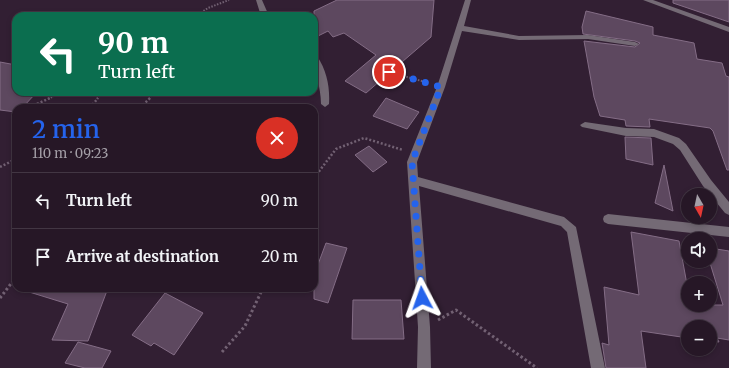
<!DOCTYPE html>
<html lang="en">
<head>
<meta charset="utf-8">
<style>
  body { margin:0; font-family:Merriweather,serif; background:#2e202e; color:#f1f3f6; height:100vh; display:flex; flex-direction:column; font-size:15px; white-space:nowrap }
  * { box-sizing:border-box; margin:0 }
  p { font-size:13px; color:#a49fa7 }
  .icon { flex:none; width:22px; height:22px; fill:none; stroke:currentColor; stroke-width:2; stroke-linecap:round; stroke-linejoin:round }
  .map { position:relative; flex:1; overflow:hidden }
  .panel { position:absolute; left:12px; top:104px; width:306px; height:188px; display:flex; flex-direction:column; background:#261726; border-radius:12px; box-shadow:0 2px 6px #0003,0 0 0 1px #423643 }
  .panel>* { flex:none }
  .guide { position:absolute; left:12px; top:12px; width:306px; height:84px; border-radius:12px; box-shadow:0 2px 6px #0003,0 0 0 1px #423643; background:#0b6e4f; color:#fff; overflow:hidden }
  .needle { width:26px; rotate:171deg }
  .tools { position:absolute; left:681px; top:188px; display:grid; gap:8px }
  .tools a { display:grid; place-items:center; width:36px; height:36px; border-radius:50%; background:#261726; box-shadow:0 2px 6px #0003,0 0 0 1px #423643; font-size:20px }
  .pin { position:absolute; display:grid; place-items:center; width:34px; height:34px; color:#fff; margin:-17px; border:2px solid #fff; border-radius:50%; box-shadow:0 1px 4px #0007 }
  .me { position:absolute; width:44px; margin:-22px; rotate:356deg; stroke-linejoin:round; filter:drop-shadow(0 0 3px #0008) }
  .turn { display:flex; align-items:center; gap:14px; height:84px; padding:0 20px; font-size:18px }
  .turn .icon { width:52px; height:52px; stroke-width:2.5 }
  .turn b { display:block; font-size:28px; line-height:34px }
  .round { display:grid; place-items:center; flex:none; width:42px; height:42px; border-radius:21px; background:#2e202e }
  .headline { display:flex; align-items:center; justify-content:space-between; height:68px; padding:0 20px }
  h1 { font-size:24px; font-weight:600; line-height:30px; color:#2563eb }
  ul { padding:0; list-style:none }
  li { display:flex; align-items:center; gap:12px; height:56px; padding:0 20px; border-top:1px solid #423643 }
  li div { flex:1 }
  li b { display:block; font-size:15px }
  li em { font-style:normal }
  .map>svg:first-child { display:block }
  .building { fill:#5d485f; stroke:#846d86 }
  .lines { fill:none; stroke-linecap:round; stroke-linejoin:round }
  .path-far2 { stroke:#726173; stroke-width:2; stroke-dasharray:1.5 1.5; stroke-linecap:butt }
  .path-far1 { stroke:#726173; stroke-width:2.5; stroke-dasharray:2 2; stroke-linecap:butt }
  .path { stroke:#726173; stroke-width:3; stroke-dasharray:2.5 2.5; stroke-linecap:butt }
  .minor { fill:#746a75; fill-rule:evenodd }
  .route { stroke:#2563eb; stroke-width:7; stroke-dasharray:0 12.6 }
</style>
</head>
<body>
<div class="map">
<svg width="729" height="368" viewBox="0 0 729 368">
  <rect width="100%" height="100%" fill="#321f33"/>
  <path class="building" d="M 337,0 L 434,0 L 431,37 L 366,93 L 345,81 L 376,55 L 344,33 L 333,37 L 328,31 L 314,38 L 314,11 Z
    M 673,0 L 729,0 L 729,22 L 673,3 Z
    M 586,11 L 653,27 L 653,35 L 694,43 L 697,59 L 722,63 L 726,76 L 729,77 L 729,170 L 727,170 L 713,131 L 710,128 L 649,119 L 650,127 L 626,126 L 625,120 L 600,116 L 594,97 L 584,41 L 635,47 L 640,43 L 635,41 L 583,34 L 582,27 Z
    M 0,62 L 16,65 L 16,92 L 37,92 L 22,108 L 16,108 L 16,112 L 0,110 Z
    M 386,98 L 419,112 L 407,129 L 373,116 Z
    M 625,137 L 651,138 L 653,165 L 626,159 Z
    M 369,146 L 387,162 L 373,172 L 355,155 Z
    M 664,165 L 673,211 L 655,203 Z
    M 631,232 L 679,241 L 688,290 L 688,305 L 723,305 L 710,263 L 710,248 L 729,251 L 729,340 L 717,338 L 719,342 L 710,341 L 710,327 L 688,327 L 688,338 L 641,331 L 646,368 L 606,368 L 602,343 L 609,345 L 604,287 L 639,295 Z
    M 326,243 L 347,248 L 328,303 L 314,299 L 314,275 Z
    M 27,288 L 108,288 L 88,341 L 52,340 L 68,304 L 26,291 Z
    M 165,293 L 203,313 L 174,355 L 154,343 L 151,346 L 132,335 Z
    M 353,300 L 401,300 L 404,339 L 352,339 Z
    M 78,342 L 111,351 L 102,368 L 85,368 L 65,363 Z"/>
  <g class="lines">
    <path class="path-far2" d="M 196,16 L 208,8 L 229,0
      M 389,72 L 429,83
      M 48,99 L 62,92
      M 97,99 L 102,92
      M 149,99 L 155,92"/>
    <path class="path-far1" d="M 37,104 L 50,98
      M 90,108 L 98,98
      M 140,108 L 150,98
      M 0,167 L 16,159
      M 314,178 L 336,149 L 364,138 L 403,150"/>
    <path class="path" d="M 0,298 L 16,277
      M 438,320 L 456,310 L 537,368
      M 222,352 L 245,326 L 263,288"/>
    <path class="minor" d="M 256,0 L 262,0 L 269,16 L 261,16 Z
      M 465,0 L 471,0 L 464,26 L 519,36 L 588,35 L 635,42 L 639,44 L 635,46 L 588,39 L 519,40 L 462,31 L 445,87 L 417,162 L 418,177 L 564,217 L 576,227 L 605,368 L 591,368 L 567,232 L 561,226 L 419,186 L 430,327 L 431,368 L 417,368 L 418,327 L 407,162 L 437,87 Z
      M 643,0 L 653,0 L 729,27 L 729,32 Z
      M 314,55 L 317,56 C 327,71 330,87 329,104 L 325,107 L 321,104 C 321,86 314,72 314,55 Z
      M 585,122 L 626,128 L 654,129 L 679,138 L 686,144 L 711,180 L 729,202 L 729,215 L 725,213 L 703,186 L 680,150 L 673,144 L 654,137 L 626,136 L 582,127 L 580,125 Z
      M 608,214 L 729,227 L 729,237 L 608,224 L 604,222 L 603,219 L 604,216 Z"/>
  </g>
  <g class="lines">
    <path class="route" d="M 389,72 L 441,87 L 412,162 L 422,298"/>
  </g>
</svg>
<div class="tools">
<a><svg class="needle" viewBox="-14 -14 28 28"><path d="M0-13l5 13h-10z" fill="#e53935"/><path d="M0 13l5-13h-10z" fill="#a49fa7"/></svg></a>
<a><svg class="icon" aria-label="sound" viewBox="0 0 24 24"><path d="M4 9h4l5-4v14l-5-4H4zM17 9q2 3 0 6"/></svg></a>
<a>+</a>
<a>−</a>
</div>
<div class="pin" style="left:389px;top:72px;background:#d93025"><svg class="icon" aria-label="arrive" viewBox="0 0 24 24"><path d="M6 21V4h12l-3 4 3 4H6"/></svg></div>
<svg class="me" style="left:422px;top:298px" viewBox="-20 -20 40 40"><path d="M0-17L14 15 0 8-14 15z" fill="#2563eb" stroke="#fff" stroke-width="4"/></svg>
<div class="guide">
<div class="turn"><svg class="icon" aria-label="left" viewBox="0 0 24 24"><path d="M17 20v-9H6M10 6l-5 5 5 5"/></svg><div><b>90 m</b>Turn left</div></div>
</div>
<section class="panel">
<div class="headline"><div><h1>2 min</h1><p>110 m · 09:23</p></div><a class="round" style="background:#d93025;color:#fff"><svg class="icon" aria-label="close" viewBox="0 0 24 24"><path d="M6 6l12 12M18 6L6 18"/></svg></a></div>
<ul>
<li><svg class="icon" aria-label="left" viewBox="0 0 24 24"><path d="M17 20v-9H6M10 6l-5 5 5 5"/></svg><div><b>Turn left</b></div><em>90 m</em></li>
<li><svg class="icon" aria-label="arrive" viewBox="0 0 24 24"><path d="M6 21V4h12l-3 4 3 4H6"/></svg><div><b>Arrive at destination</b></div><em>20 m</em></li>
</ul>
</section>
</div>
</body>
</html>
